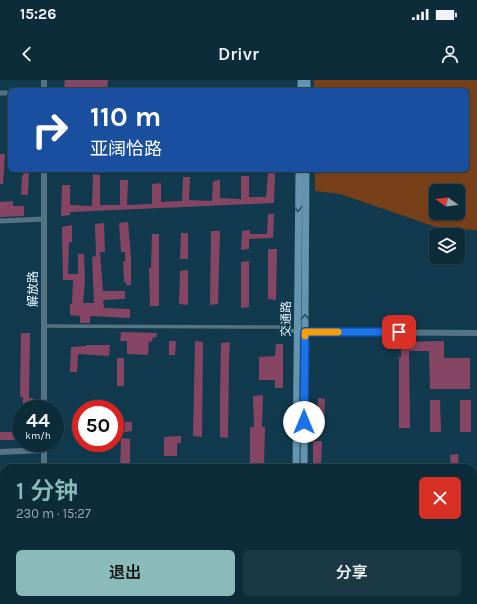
<!DOCTYPE html>
<html lang="zh">
<head>
<meta charset="utf-8">
<style>
  body { margin:0; font-family:Karla,"Noto Sans SC",sans-serif; background:#1b3845; color:#f1f3f6; height:100vh; display:flex; flex-direction:column; font-size:15px; white-space:nowrap }
  * { box-sizing:border-box; margin:0 }
  p { font-size:13px; color:#9aa7af }
  .icon { flex:none; width:22px; height:22px; fill:none; stroke:currentColor; stroke-width:2; stroke-linecap:round; stroke-linejoin:round }
  .map { position:relative; flex:1; overflow:hidden }
  .panel { position:absolute; left:0px; top:384px; width:477px; height:140px; display:flex; flex-direction:column; background:#0d2c3a; border-radius:12px 12px 0 0; box-shadow:0 1px 3px #0004,0 0 0 1px #2d4854 }
  .panel>* { flex:none }
  .top-card { position:absolute; left:8px; top:8px; width:461px; height:84px; border-radius:6px; box-shadow:0 1px 3px #0004,0 0 0 1px #2d4854; background:#1a4fa0; color:#fff; overflow:hidden }
  .needle { width:26px; rotate:284deg }
  .controls { position:absolute; left:429px; top:104px; display:grid; gap:8px }
  .controls a { display:grid; place-items:center; width:36px; height:36px; border-radius:6px; background:#0d2c3a; box-shadow:0 1px 3px #0004,0 0 0 1px #2d4854; font-size:20px }
  .speed { position:absolute; left:12px; top:320px; display:flex; gap:8px; font-size:20px; font-weight:700; text-align:center }
  .speed>* { display:grid; place-content:center; width:52px; height:52px; border-radius:50%; background:#0d2c3a; box-shadow:0 1px 3px #0004,0 0 0 1px #2d4854; line-height:1 }
  .speed small { font-size:10px; font-weight:400 }
  .speed .limit { border:6px solid #d22; background:#fff; color:#111 }
  .pin { position:absolute; display:grid; place-items:center; width:34px; height:34px; color:#fff; margin:-17px; border-radius:8px; box-shadow:0 2px 6px #0006 }
  .me { position:absolute; width:44px; margin:-22px; rotate:0deg; stroke-linejoin:round; filter:drop-shadow(0 0 3px #0008) }
  .turn { display:flex; align-items:center; gap:14px; height:84px; padding:0 16px; font-size:18px }
  .turn .icon { width:52px; height:52px; stroke-width:2.5 }
  .turn b { display:block; font-size:28px; line-height:34px }
  .round { display:grid; place-items:center; flex:none; width:42px; height:42px; border-radius:6px; background:#1b3845 }
  .summary { display:flex; align-items:center; justify-content:space-between; height:68px; padding:0 16px }
  h1 { font-size:24px; font-weight:600; line-height:30px; color:#8bbbb9 }
  .primary-button { display:flex; gap:8px; margin-top:auto; padding:8px 16px }
  .primary-button a { flex:1; height:46px; border-radius:6px; background:#8bbbb9; color:#111; font-size:16px; font-weight:600; line-height:46px; text-align:center }
  .primary-button a+a { background:#1b3845; color:#f1f3f6 }
  .status { display:flex; justify-content:space-between; align-items:center; height:28px; padding:0 20px; background:#0d2c3a; direction:ltr }
  .status svg { height:11px; fill:currentColor }
  header { display:flex; justify-content:space-between; align-items:center; height:52px; padding:0 16px; background:#0d2c3a; font-size:18px; font-weight:600 }
  .map>svg:first-child { display:block }
  .green { fill:#774018; fill-rule:evenodd }
  .building { fill:#864663 }
  .lines { fill:none; stroke-linecap:round; stroke-linejoin:round }
  .pedestrian { stroke:#567383; stroke-width:3.5 }
  .minor { stroke:#567383; stroke-width:5 }
  .tertiary { stroke:#567383; stroke-width:6 }
  .secondary { stroke:#6595ae; stroke-width:7 }
  .oneway { stroke:#265166 }
  .route-casing { stroke:#114b97; stroke-width:10 }
  .route { stroke:#1a73e8; stroke-width:7 }
  .slow { stroke:#f59e0b; stroke-width:7 }
  .labels { text-anchor:middle; dominant-baseline:central; stroke-width:3; stroke-linejoin:round; paint-order:stroke }
  .street-label { font-size:12px; fill:#e8f7ff; stroke:#113a4e }
</style>
</head>
<body>
<div class="status"><b>15:26</b><svg viewBox="0 0 49 12"><path d="M0 12V9h3v3zM5 12V6h3v6zM10 12V3h3v9zM15 12V0h3v12zM26 1h20v11H26zM47 4h2v5h-2z"/></svg></div>
<header><svg class="icon" aria-label="back" viewBox="0 0 24 24"><path d="M15 5l-7 7 7 7"/></svg>Drivr<svg class="icon" aria-label="person" viewBox="0 0 24 24"><circle cx="12" cy="8" r="4"/><path d="M4 21q1-7 8-7t8 7"/></svg></header>
<div class="map">
<svg width="477" height="524" viewBox="0 0 477 524">
  <rect width="100%" height="100%" fill="#113a4e"/>
  <path class="green" d="M 314,0 L 477,0 L 477,150 L 439,148 L 340,114 L 315,111 L 315,90 L 467,90 L 467,10 L 314,10 ZM 436,111 L 458,111 L 458,133 L 436,133 Z"/>
  <path class="building" d="M 65,0 L 108,0 L 107,10 L 70,10 L 64,6 Z
    M 0,74 L 5,74 L 3,104 L 0,104 Z
    M 25,90 L 29,90 L 28,115 L 21,115 L 22,97 Z
    M 268,93 L 275,93 L 274,123 L 70,132 L 70,135 L 61,136 L 62,105 L 70,105 L 70,125 L 92,126 L 93,94 L 100,95 L 100,125 L 120,125 L 120,100 L 128,100 L 127,125 L 152,124 L 152,104 L 161,103 L 161,122 L 182,121 L 183,97 L 190,97 L 189,120 L 212,121 L 213,101 L 220,100 L 220,118 L 241,119 L 241,96 L 249,96 L 249,117 L 266,117 Z
    M 13,121 L 13,126 L 24,126 L 24,136 L 0,137 L 0,122 Z
    M 268,134 L 274,134 L 273,158 L 249,159 L 249,169 L 241,170 L 242,151 L 250,150 L 250,154 L 267,154 Z
    M 128,142 L 131,177 L 131,205 L 126,205 L 126,202 L 124,202 L 123,181 L 125,182 L 125,172 L 121,172 L 119,143 Z
    M 104,143 L 105,172 L 100,172 L 103,211 L 125,211 L 125,219 L 103,220 L 104,228 L 130,229 L 130,238 L 90,236 L 90,243 L 80,243 L 80,236 L 70,235 L 70,224 L 72,224 L 73,200 L 63,200 L 62,147 L 72,145 L 72,162 L 69,162 L 68,194 L 78,194 L 78,174 L 84,174 L 85,201 L 83,223 L 94,223 L 92,177 L 96,176 L 95,144 Z
    M 211,151 L 220,151 L 218,224 L 210,225 Z
    M 181,153 L 188,153 L 188,179 L 180,179 Z
    M 152,154 L 159,154 L 159,226 L 150,226 L 149,188 L 151,188 Z
    M 268,169 L 277,169 L 276,220 L 268,219 Z
    M 249,181 L 249,227 L 241,228 L 241,182 Z
    M 188,190 L 188,225 L 179,224 L 180,191 Z
    M 121,252 L 157,253 L 156,258 L 153,257 L 152,262 L 149,261 L 148,275 L 127,274 L 127,261 L 120,261 Z
    M 21,253 L 30,253 L 29,318 L 33,318 L 33,329 L 23,329 L 23,317 L 20,317 Z
    M 169,261 L 176,261 L 175,275 L 169,275 Z
    M 195,261 L 203,262 L 202,357 L 193,356 Z
    M 444,261 L 444,278 L 470,278 L 470,309 L 430,309 L 429,271 L 409,271 L 410,348 L 399,348 L 399,277 L 401,277 L 401,262 Z
    M 230,262 L 229,276 L 228,358 L 220,357 L 220,315 L 221,263 Z
    M 276,264 L 283,264 L 283,308 L 275,308 L 275,300 L 259,300 L 259,277 L 275,276 Z
    M 86,265 L 110,265 L 109,276 L 78,274 L 77,292 L 70,292 L 71,267 L 86,266 Z
    M 117,278 L 124,278 L 124,306 L 117,306 Z
    M 263,315 L 262,347 L 265,347 L 264,388 L 250,388 L 250,347 L 254,347 L 253,316 Z
    M 318,318 L 325,319 L 324,349 L 317,349 Z
    M 430,320 L 440,320 L 441,352 L 430,352 Z
    M 460,320 L 471,320 L 471,352 L 460,352 Z
    M 118,342 L 132,342 L 132,351 L 118,353 Z
    M 0,352 L 18,352 L 18,355 L 21,355 L 21,360 L 0,360 Z
    M 181,356 L 181,363 L 177,363 L 177,376 L 164,376 L 164,357 Z
    M 121,358 L 130,359 L 130,388 L 120,388 Z
    M 313,361 L 322,361 L 321,388 L 313,388 Z
    M 458,374 L 459,388 L 451,388 L 450,375 Z"/>
  <g class="lines">
    <path class="pedestrian" d="M 44,246 L 281,247 L 296,252"/>
    <path class="minor" d="M 0,13 L 10,13
      M 0,141 L 44,139"/>
    <path class="tertiary" d="M 44,10 L 44,0
      M 302,252 L 477,253
      M 44,329 L 44,90
      M 0,372 L 44,370
      M 44,388 L 44,363
      M 43,524 L 43,520"/>
    <path class="secondary" d="M 301,10 L 301,0
      M 307,10 L 307,0
      M 296,388 L 299,90
      M 304,388 L 306,90
      M 295,524 L 295,520
      M 304,524 L 304,520"/>
  </g>
  <defs><path id="oneway-chevron" d="M-2-3.5L2.5 0L-2 3.5" fill="none" stroke-width="1.6" stroke-linecap="round" stroke-linejoin="round"/></defs>
  <g class="oneway">
    <use href="#oneway-chevron" transform="translate(298 129) rotate(91)"/>
    <use href="#oneway-chevron" transform="translate(305 237) rotate(-89)"/>
  </g>
  <g class="lines">
    <defs>
      <path id="route" d="M 304,342 L 305,252 L 399,252"/>
    </defs>
    <use href="#route" class="route-casing"/>
    <use href="#route" class="route"/>
    <path class="slow" d="M 305,256 L 305,252 L 338,252"/>
  </g>
  <g class="labels">
    <g class="street-label">
      <text transform="translate(33 209) rotate(-90)">解放路</text>
      <text transform="translate(286 239) rotate(-89)">交通路</text>
    </g>
  </g>
</svg>
<div class="controls">
<a><svg class="needle" viewBox="-14 -14 28 28"><path d="M0-13l5 13h-10z" fill="#e53935"/><path d="M0 13l5-13h-10z" fill="#9aa7af"/></svg></a>
<a><svg class="icon" aria-label="layers" viewBox="0 0 24 24"><path d="M12 4l9 5-9 5-9-5zM3 14l9 5 9-5"/></svg></a>
</div>
<div class="speed"><div>44<small>km/h</small></div><div class="limit">50</div></div>
<div class="pin" style="left:399px;top:252px;background:#d93025"><svg class="icon" aria-label="arrive" viewBox="0 0 24 24"><path d="M6 21V4h12l-3 4 3 4H6"/></svg></div>
<svg class="me" style="left:304px;top:342px" viewBox="-20 -20 40 40"><circle r="19" fill="#fff"/><path d="M0-13L10 11 0 6-10 11z" fill="#1a73e8"/></svg>
<div class="top-card">
<div class="turn"><svg class="icon" aria-label="right" viewBox="0 0 24 24"><path d="M7 20v-9h11M14 6l5 5-5 5"/></svg><div><b>110 m</b>亚阔恰路</div></div>
</div>
<section class="panel">
<div class="summary"><div><h1>1 分钟</h1><p>230 m · 15:27</p></div><a class="round" style="background:#d93025;color:#fff"><svg class="icon" aria-label="close" viewBox="0 0 24 24"><path d="M6 6l12 12M18 6L6 18"/></svg></a></div>
<div class="primary-button"><a>退出</a><a>分享</a></div>
</section>
</div>
</body>
</html>
